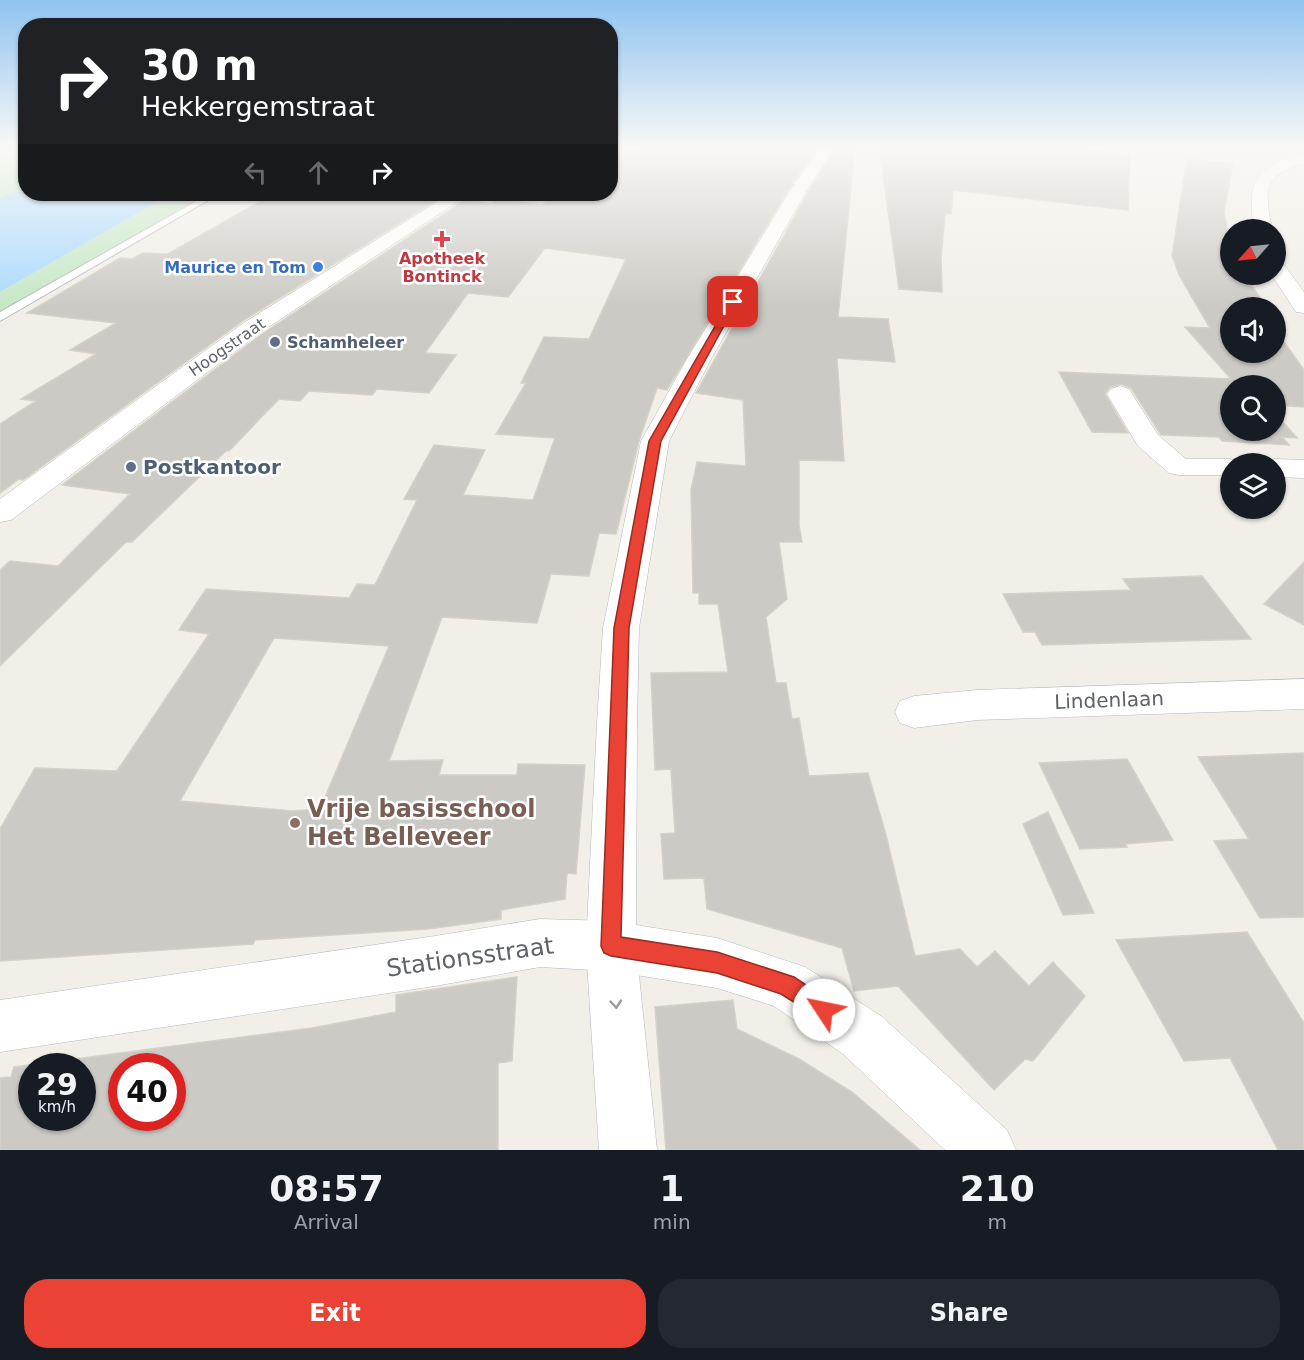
<!DOCTYPE html>
<html lang="en">
<head>
<meta charset="utf-8">
<style>
  body { margin:0; font-family:"DejaVu Sans",sans-serif; background:#242831; color:#f1f3f6; height:100vh; display:flex; flex-direction:column; font-size:22px; white-space:nowrap }
  * { box-sizing:border-box; margin:0 }
  p { font-size:20px; color:#9ea1a6 }
  .icon { flex:none; width:33px; height:33px; fill:none; stroke:currentColor; stroke-width:2; stroke-linecap:round; stroke-linejoin:round }
  .map { position:relative; height:1150px; overflow:hidden }
  .drawer { display:flex; flex-direction:column; background:#171b24; flex:1 }
  .drawer>* { flex:none }
  .banner { position:absolute; left:18px; top:18px; width:600px; height:183px; border-radius:24px; box-shadow:0 2px 4px #0004; background:#202124; color:#fff; overflow:hidden }
  .needle { width:39px; rotate:243deg }
  .fabs { position:absolute; left:1220px; top:219px; display:grid; gap:12px }
  .fabs a { display:grid; place-items:center; width:66px; height:66px; border-radius:50%; background:#171b24; box-shadow:0 2px 4px #0004; font-size:30px }
  .speed { position:absolute; left:18px; top:1053px; display:flex; gap:12px; font-size:30px; font-weight:700; text-align:center }
  .speed>* { display:grid; place-content:center; width:78px; height:78px; border-radius:50%; background:#171b24; box-shadow:0 2px 4px #0004; line-height:1 }
  .speed small { font-size:15px; font-weight:400 }
  .speed .limit { border:9px solid #d22; background:#fff; color:#111 }
  .pin { position:absolute; display:grid; place-items:center; width:51px; height:51px; color:#fff; margin:-26px; border-radius:12px; box-shadow:0 3px 9px #0006 }
  .me { position:absolute; width:66px; margin:-33px; rotate:304deg; stroke-linejoin:round; filter:drop-shadow(0 0 4px #0008) }
  .turn { display:flex; align-items:center; gap:21px; height:126px; padding:0 24px; font-size:27px }
  .turn .icon { width:78px; height:78px; stroke-width:2.5 }
  .turn b { display:block; font-size:42px; line-height:51px }
  .lanes { display:flex; align-items:center; height:57px; padding:0 24px; background:#0003; justify-content:center; gap:30px; direction:ltr }
  .lanes .off { opacity:.35 }
  .eta { display:flex; justify-content:space-evenly; align-items:center; height:102px; text-align:center }
  .eta b { font-size:36px; font-weight:700; line-height:42px }
  .action { display:flex; gap:12px; margin-top:auto; padding:12px 24px }
  .action a { flex:1; height:69px; border-radius:24px; background:#ea4335; color:#fff; font-size:24px; font-weight:700; line-height:69px; text-align:center }
  .action a+a { background:#242831; color:#f1f3f6 }
  .map>svg:first-child { display:block }
  .green { fill:#c5e8c5 }
  .water { fill:#aadaff }
  .building { fill:#cccac5; stroke:#d6d1c6; stroke-width:1.5; fill-rule:evenodd }
  .lines { fill:none; stroke-linecap:round; stroke-linejoin:round }
  .lane-casing { stroke:#b5b8bc; stroke-width:2 }
  .street-casing { stroke:#b5b8bc; stroke-width:1 }
  .secondary-casing { stroke:#b6babf; stroke-width:1 }
  .lane { fill:#fff; fill-rule:evenodd }
  .street { fill:#fff; fill-rule:evenodd }
  .secondary { fill:#fff; fill-rule:evenodd }
  .oneway { stroke:#979a9d }
  .route { fill:#ea4335; stroke:#982c22; stroke-width:1.5 }
  .health-dot { fill:#e0444e; stroke:#fff; stroke-width:2 }
  .shop-dot { fill:#3f7fe0; stroke:#fff; stroke-width:2 }
  .service-dot { fill:#5c6f8a; stroke:#fff; stroke-width:2 }
  .education-dot { fill:#8d6e63; stroke:#fff; stroke-width:2 }
  .labels { text-anchor:middle; dominant-baseline:central; stroke-width:5; stroke-linejoin:round; paint-order:stroke }
  .far-health-label { font-size:16px; font-weight:bold; fill:#be3a42; stroke:#fff }
  .far-shop-label { font-size:16px; font-weight:bold; fill:#366cbe; stroke:#fff; text-anchor:end }
  .far-service-label { font-size:16px; font-weight:bold; fill:#4e5e75; stroke:#fff; text-anchor:start }
  .far-street-label { font-size:16px; fill:#5f6368; stroke:#fff }
  .service-label { font-size:20px; font-weight:bold; fill:#4e5e75; stroke:#fff; text-anchor:start }
  .street-label { font-size:20px; fill:#5f6368; stroke:#fff }
  .near-education-label { font-size:24px; font-weight:bold; fill:#785e54; stroke:#fff; text-anchor:start }
  .near-street-label { font-size:24px; fill:#5f6368; stroke:#fff }
</style>
</head>
<body>
<div class="map">
<svg width="1304" height="1150" viewBox="0 0 1304 1150">
  <rect width="100%" height="100%" fill="#f1efe8"/>
  <path class="green" d="M 0,146 L 26,146 L 25,187 L 0,198 Z
    M 171,194 L 206,194 L 0,313 L 0,292 Z"/>
  <path class="water" d="M 25,187 L 26,194 L 171,194 L 0,292 L 0,198 Z"/>
  <path class="building" d="M 647,146 L 818,146 L 790,187 L 667,390 L 657,388 L 639,441 L 616,534 L 599,533 L 589,576 L 551,574 L 537,623 L 442,617 L 389,761 L 443,760 L 439,775 L 517,775 L 518,764 L 585,765 L 576,874 L 567,873 L 565,899 L 501,910 L 501,919 L 428,929 L 255,940 L 253,944 L 0,961 L 0,829 L 35,768 L 117,771 L 209,634 L 179,630 L 206,589 L 349,598 L 357,584 L 375,585 L 417,500 L 404,499 L 434,445 L 485,450 L 463,495 L 533,500 L 555,438 L 496,434 L 526,383 L 521,383 L 544,337 L 589,339 L 626,259 L 545,248 L 508,297 L 468,293 L 425,353 L 456,355 L 429,393 L 377,389 L 372,395 L 309,391 L 300,401 L 279,399 L 229,451 L 226,451 L 132,542 L 126,542 L 0,666 L 0,570 L 10,561 L 58,566 L 130,494 L 62,485 L 262,334 L 465,200 L 491,204 L 498,199 L 542,205 L 557,194 L 610,194 L 610,152 L 640,151 ZM 274,638 L 389,646 L 320,809 L 292,811 L 180,801 Z
    M 837,146 L 855,146 L 838,317 L 888,319 L 895,362 L 837,358 L 844,461 L 799,460 L 799,525 L 802,542 L 779,542 L 787,599 L 766,617 L 776,683 L 786,683 L 792,719 L 799,718 L 809,776 L 868,773 L 886,835 L 915,956 L 960,949 L 977,967 L 995,951 L 1029,986 L 1053,962 L 1085,996 L 1033,1061 L 1025,1059 L 994,1090 L 898,986 L 854,991 L 842,948 L 707,909 L 704,878 L 664,879 L 661,834 L 675,833 L 671,769 L 655,770 L 651,673 L 728,672 L 718,604 L 699,604 L 699,593 L 693,593 L 691,490 L 697,462 L 746,466 L 743,400 L 696,393 L 810,189 Z
    M 879,146 L 981,148 L 981,146 L 1047,146 L 1130,155 L 1128,210 L 953,190 L 951,214 L 945,213 L 941,259 L 942,292 L 899,289 Z
    M 1187,159 L 1233,164 L 1224,212 L 1230,243 L 1230,274 L 1244,274 L 1267,308 L 1230,308 L 1230,352 L 1275,352 L 1275,319 L 1284,333 L 1277,332 L 1304,370 L 1304,407 L 1275,405 L 1275,386 L 1230,386 L 1230,430 L 1275,430 L 1275,413 L 1297,438 L 1282,437 L 1289,445 L 1222,441 L 1219,437 L 1161,435 L 1131,388 L 1121,384 L 1110,387 L 1105,394 L 1128,433 L 1092,432 L 1059,372 L 1231,379 L 1185,327 L 1210,328 L 1179,275 L 1172,256 Z
    M 260,194 L 427,194 L 443,196 L 244,320 L 23,480 L 19,479 L 0,493 L 0,424 L 36,401 L 21,399 L 96,354 L 70,350 L 116,323 L 27,313 L 120,258 L 132,259 L 143,253 L 168,254 L 259,202 Z
    M 1304,562 L 1304,625 L 1264,604 Z
    M 1202,576 L 1251,639 L 1042,645 L 1035,632 L 1023,632 L 1003,594 L 1131,590 L 1123,579 Z
    M 1304,753 L 1304,917 L 1260,918 L 1214,841 L 1249,839 L 1198,757 Z
    M 1127,759 L 1173,840 L 1125,844 L 1127,847 L 1080,849 L 1039,763 Z
    M 1048,812 L 1094,913 L 1063,915 L 1023,824 Z
    M 1247,932 L 1304,1023 L 1304,1150 L 1278,1150 L 1230,1058 L 1184,1061 L 1116,940 Z
    M 517,977 L 512,1061 L 498,1063 L 498,1150 L 0,1150 L 0,1078 L 11,1077 L 14,1067 L 312,1028 L 396,1012 L 396,995 ZM 32,1066 L 82,1066 L 82,1118 L 32,1118 ZM 122,1066 L 172,1066 L 172,1118 L 122,1118 Z
    M 733,1000 L 737,1029 L 799,1059 L 852,1092 L 920,1150 L 666,1150 L 655,1007 Z"/>
  <g class="lines">
    <defs>
      <path id="lane" d="M 209,194 L 219,194 L 0,321 L 0,312 Z"/>
      <path id="street" d="M 821,146 L 835,146 L 808,188 L 711,359 L 669,441 L 639,628 L 637,723 L 636,946 L 657,1150 L 599,1150 L 586,946 L 597,723 L 603,628 L 641,441 L 687,359 L 792,188 Z
        M 1304,154 L 1304,163 C 1261,176 1265,190 1272,230 L 1254,230 C 1247,180 1254,166 1304,154 Z
        M 1275,260 L 1282,262 L 1304,292 L 1304,313 L 1296,312 L 1271,274 L 1275,274 Z
        M 1120,386 L 1129,389 L 1158,435 L 1186,459 L 1230,459 L 1242,464 L 1230,464 L 1230,475 L 1179,475 L 1169,473 L 1138,446 L 1107,394 L 1111,389 Z
        M 1275,459 L 1304,460 L 1304,478 L 1275,477 L 1275,464 L 1264,464 Z
        M 1304,679 L 1304,709 L 977,720 L 914,728 L 900,723 L 895,712 L 900,701 L 914,696 L 977,690 Z"/>
      <path id="secondary" d="M 450,194 L 469,194 L 261,332 L 11,520 L 0,522 L 0,499 L 245,322 Z
        M 540,919 L 611,921 L 717,938 L 805,967 L 881,1016 L 1007,1130 L 1016,1150 L 945,1150 L 843,1054 L 774,1006 L 717,988 L 611,971 L 540,967 L 435,986 L 0,1052 L 0,1000 L 435,936 Z"/>
    </defs>
    <use href="#lane" class="lane-casing"/>
    <use href="#street" class="street-casing"/>
    <use href="#secondary" class="secondary-casing"/>
    <use href="#lane" class="lane"/>
    <use href="#street" class="street"/>
    <use href="#secondary" class="secondary"/>
  </g>
  <defs><path id="oneway-chevron" d="M-2-3.5L2.5 0L-2 3.5" fill="none" stroke-width="1.6" stroke-linecap="round" stroke-linejoin="round" transform="scale(1.5)"/></defs>
  <use class="oneway" href="#oneway-chevron" transform="translate(616 1004) rotate(85)"/>
  <linearGradient id="sky" x2="0" y2="1"><stop stop-color="#8fc3f1"/><stop offset="0.48" stop-color="#f9f8f5"/><stop offset="1" stop-color="#f9f8f5" stop-opacity="0"/></linearGradient>
  <rect width="1304" height="307" fill="url(#sky)"/>
  <path class="route" d="M 733,299 L 737,302 L 661,441 L 629,628 L 621,937 L 717,952 L 794,977 L 832,1002 L 835,1010 L 832,1017 L 824,1021 L 781,994 L 717,973 L 611,956 L 604,953 L 601,946 L 614,628 L 649,441 L 729,302 Z"/>
  <path class="health-dot" d="M439 230h6v6h6v6h-6v6h-6v-6h-6v-6h6z"/>
  <circle class="shop-dot" cx="318" cy="267" r="6"/>
  <g class="service-dot">
    <circle cx="275" cy="342" r="6"/>
    <circle cx="131" cy="467" r="6"/>
  </g>
  <circle class="education-dot" cx="295" cy="823" r="6"/>
  <g class="labels">
    <g class="far-health-label">
      <text x="442" y="258">Apotheek<tspan x="442" dy="18">Bontinck</tspan></text>
    </g>
    <g class="far-shop-label">
      <text x="306" y="267">Maurice en Tom</text>
    </g>
    <g class="far-service-label">
      <text x="287" y="342">Schamheleer</text>
    </g>
    <g class="far-street-label">
      <text transform="translate(227 347) rotate(-35)">Hoogstraat</text>
    </g>
    <g class="service-label">
      <text x="143" y="467">Postkantoor</text>
    </g>
    <g class="street-label">
      <text transform="translate(1109 700) rotate(-2)">Lindenlaan</text>
    </g>
    <g class="near-education-label">
      <text x="307" y="809">Vrije basisschool<tspan x="307" dy="28">Het Belleveer</tspan></text>
    </g>
    <g class="near-street-label">
      <text transform="translate(470 957) rotate(-8)">Stationsstraat</text>
    </g>
  </g>
</svg>
<div class="fabs">
<a><svg class="needle" viewBox="-14 -14 28 28"><path d="M0-13l5 13h-10z" fill="#e53935"/><path d="M0 13l5-13h-10z" fill="#9ea1a6"/></svg></a>
<a><svg class="icon" aria-label="sound" viewBox="0 0 24 24"><path d="M4 9h4l5-4v14l-5-4H4zM17 9q2 3 0 6"/></svg></a>
<a><svg class="icon" aria-label="search" viewBox="0 0 24 24"><circle cx="10" cy="10" r="6"/><path d="M15 15l6 6"/></svg></a>
<a><svg class="icon" aria-label="layers" viewBox="0 0 24 24"><path d="M12 4l9 5-9 5-9-5zM3 14l9 5 9-5"/></svg></a>
</div>
<div class="speed"><div>29<small>km/h</small></div><div class="limit">40</div></div>
<div class="pin" style="left:733px;top:302px;background:#d93025"><svg class="icon" aria-label="arrive" viewBox="0 0 24 24"><path d="M6 21V4h12l-3 4 3 4H6"/></svg></div>
<svg class="me" style="left:824px;top:1010px" viewBox="-20 -20 40 40"><circle r="19" fill="#fff"/><path d="M0-13L10 11 0 6-10 11z" fill="#ea4335"/></svg>
<div class="banner">
<div class="turn"><svg class="icon" aria-label="right" viewBox="0 0 24 24"><path d="M7 20v-9h11M14 6l5 5-5 5"/></svg><div><b>30 m</b>Hekkergemstraat</div></div>
<div class="lanes"><svg class="icon off" aria-label="left" viewBox="0 0 24 24"><path d="M17 20v-9H6M10 6l-5 5 5 5"/></svg><svg class="icon off" aria-label="ahead" viewBox="0 0 24 24"><path d="M12 20V5M6 11l6-6 6 6"/></svg><svg class="icon" aria-label="right" viewBox="0 0 24 24"><path d="M7 20v-9h11M14 6l5 5-5 5"/></svg></div>
</div>
</div>
<section class="drawer">
<div class="eta">
<div><b>08:57</b><p>Arrival</p></div>
<div><b>1</b><p>min</p></div>
<div><b>210</b><p>m</p></div>
</div>
<div class="action"><a>Exit</a><a>Share</a></div>
</section>
</body>
</html>
